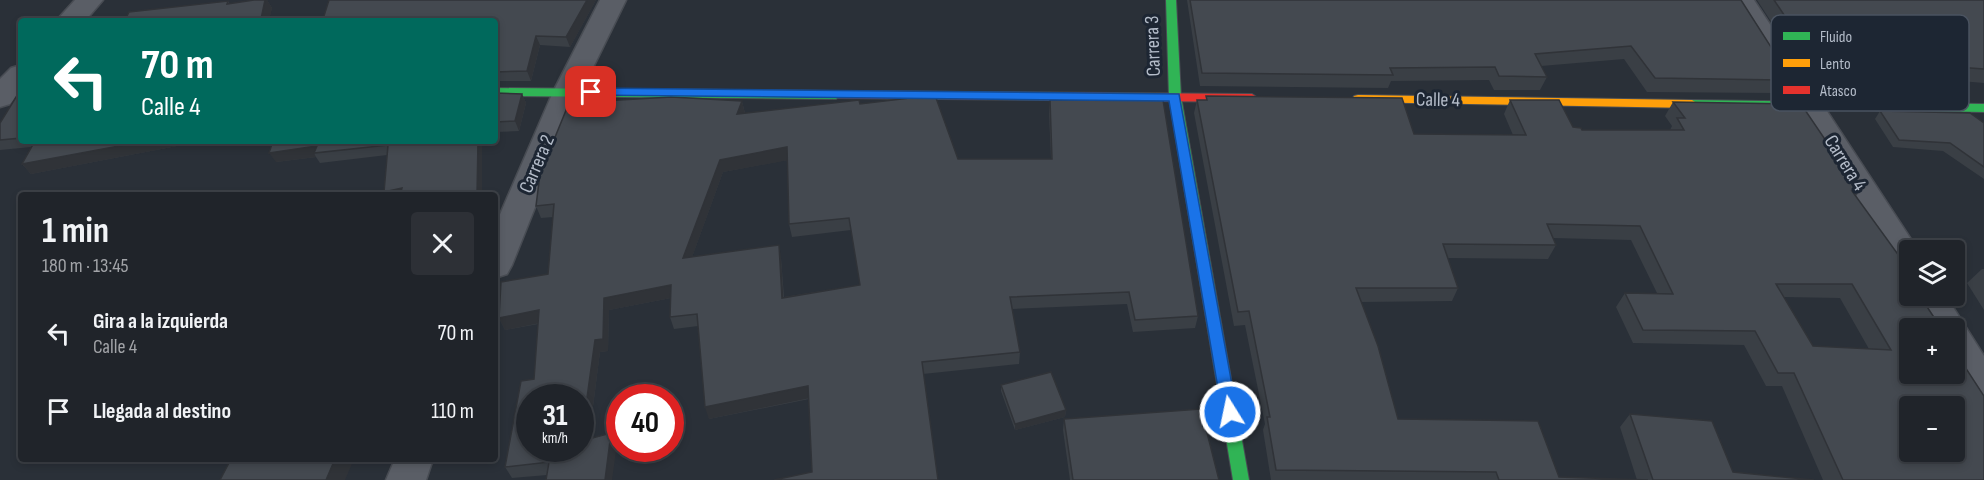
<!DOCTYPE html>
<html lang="es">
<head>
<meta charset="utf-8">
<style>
  body { margin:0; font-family:"Sofia Sans Condensed",sans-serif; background:#2d3036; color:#f1f3f6; height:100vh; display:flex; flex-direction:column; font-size:22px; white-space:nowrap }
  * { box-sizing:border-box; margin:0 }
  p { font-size:20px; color:#a2a4a8 }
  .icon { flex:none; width:33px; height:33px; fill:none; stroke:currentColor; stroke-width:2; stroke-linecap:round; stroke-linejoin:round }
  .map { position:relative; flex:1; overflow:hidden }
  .details { position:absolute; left:18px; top:192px; width:480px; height:270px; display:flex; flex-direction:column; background:#20242a; border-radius:6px; box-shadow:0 3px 9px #0003,0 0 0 2px #3d4147 }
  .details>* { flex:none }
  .guide { position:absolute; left:18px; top:18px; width:480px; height:126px; border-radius:6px; box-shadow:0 3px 9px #0003,0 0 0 2px #3d4147; background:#00695c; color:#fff; overflow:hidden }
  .buttons { position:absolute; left:1899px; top:240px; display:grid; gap:12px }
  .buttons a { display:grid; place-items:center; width:66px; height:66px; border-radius:6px; background:#20242a; box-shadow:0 3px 9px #0003,0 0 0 2px #3d4147; font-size:30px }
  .speed { position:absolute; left:516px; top:384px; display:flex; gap:12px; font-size:30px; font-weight:700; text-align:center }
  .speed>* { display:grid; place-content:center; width:78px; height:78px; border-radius:50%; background:#20242a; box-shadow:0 3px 9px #0003,0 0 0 2px #3d4147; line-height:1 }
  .speed small { font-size:15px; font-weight:400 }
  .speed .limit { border:9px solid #d22; background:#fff; color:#111 }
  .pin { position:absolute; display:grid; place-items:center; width:51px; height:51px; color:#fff; margin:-26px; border-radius:12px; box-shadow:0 3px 9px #0006 }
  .me { position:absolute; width:66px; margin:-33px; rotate:350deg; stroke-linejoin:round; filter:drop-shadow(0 0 4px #0008) }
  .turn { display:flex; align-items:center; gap:21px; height:126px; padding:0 24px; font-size:27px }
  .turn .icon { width:78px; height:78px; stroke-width:2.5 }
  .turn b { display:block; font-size:42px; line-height:51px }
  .round { display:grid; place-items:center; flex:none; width:63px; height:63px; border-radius:6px; background:#2d3036 }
  .head { display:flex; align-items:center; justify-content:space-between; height:102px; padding:0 24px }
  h1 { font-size:36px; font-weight:700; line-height:45px }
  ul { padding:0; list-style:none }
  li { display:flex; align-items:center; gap:18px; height:78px; padding:0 24px }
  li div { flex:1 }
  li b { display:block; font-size:22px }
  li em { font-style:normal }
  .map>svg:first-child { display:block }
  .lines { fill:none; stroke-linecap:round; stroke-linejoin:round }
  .street-casing { stroke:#484c53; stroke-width:3 }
  .fast-casing { stroke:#484c53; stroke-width:2 }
  .slow-casing { stroke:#484c53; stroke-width:2 }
  .jam-casing { stroke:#484c53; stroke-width:2 }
  .street { fill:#5a5e66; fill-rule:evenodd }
  .fast { fill:#30b455; fill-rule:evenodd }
  .slow { fill:#ff9f0a; fill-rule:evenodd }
  .jam { fill:#e5322d; fill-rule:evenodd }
  .wall { fill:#3a3f45; fill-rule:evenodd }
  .shaded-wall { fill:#303338 }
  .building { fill:#444950; stroke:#303338; stroke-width:1.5; fill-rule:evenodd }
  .route { fill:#1a73e8; stroke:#114b97; stroke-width:1.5 }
  .labels { text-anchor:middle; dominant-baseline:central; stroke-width:6; stroke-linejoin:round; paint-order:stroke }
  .street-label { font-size:20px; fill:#b4bcc9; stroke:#1d2633 }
  .key { fill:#1d2633; stroke:#4a5360; stroke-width:1.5 }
  .key-label { font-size:16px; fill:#b4bcc9 }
</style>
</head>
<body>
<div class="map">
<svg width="1984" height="480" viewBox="0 0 1984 480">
  <rect width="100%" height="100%" fill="#2a3038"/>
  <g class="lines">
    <defs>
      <path id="street" d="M 75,0 L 103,0 L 85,21 L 56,21 Z
        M 600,0 L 626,0 L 581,92 L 512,265 L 507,274 L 495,278 L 495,226 L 553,92 Z
        M 1728,0 L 1754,0 L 1918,250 L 1910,250 L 1910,279 L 1898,275 Z
        M 21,65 L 21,92 L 10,104 L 0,107 L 0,79 L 11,68 Z
        M 1911,296 L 1946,296 L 1984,356 L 1984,404 L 1971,400 L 1954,371 L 1954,328 L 1930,328 Z
        M 395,459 L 433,459 L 426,480 L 386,480 Z"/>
      <path id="fast" d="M 1166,0 L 1176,0 L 1181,97 L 1249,480 L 1233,480 L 1169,97 Z
        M 495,88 L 836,91 L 842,95 L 836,99 L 495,96 Z
        M 1692,100 L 1984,104 L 1984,112 L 1688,107 L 1686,104 L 1688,101 Z"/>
      <path id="slow" d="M 1358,95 L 1692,100 L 1698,104 L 1692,108 L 1354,102 L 1352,99 L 1354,96 Z"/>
      <path id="jam" d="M 836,91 L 1252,94 L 1258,98 L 1252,102 L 832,98 L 830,95 Z"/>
    </defs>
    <use href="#street" class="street-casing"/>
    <use href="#fast" class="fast-casing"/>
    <use href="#slow" class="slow-casing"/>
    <use href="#jam" class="jam-casing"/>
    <use href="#street" class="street"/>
    <use href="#fast" class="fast"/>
    <use href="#slow" class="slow"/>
    <use href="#jam" class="jam"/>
  </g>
  <path class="wall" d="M 254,0 L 267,0 L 272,8 L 269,19 L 323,19 L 329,0 L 596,0 L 570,47 L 540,45 L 531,81 L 495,81 L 495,21 L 93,21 L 126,18 L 129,12 L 228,1 L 230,4 Z
    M 1187,0 L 1741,0 L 1787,72 L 1783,79 L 1784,80 L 1774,93 L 1647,92 L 1624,59 L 1541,66 L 1547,77 L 1540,90 L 1494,90 L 1489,80 L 1391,81 L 1388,88 L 1200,86 Z
    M 1757,0 L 1984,0 L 1984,83 L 1937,79 L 1941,82 L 1930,95 L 1859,94 L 1854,88 L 1813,86 Z
    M 21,89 L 21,141 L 178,141 L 177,146 L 31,174 L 22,164 L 31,147 L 0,150 L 0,123 Z
    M 495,93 L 522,94 L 526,103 L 519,131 L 495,132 Z
    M 1206,96 L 1414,134 L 1513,135 L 1504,114 L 1510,100 L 1573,127 L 1582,130 L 1670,130 L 1672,126 L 1665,116 L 1673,102 L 1860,191 L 1856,196 L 1910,296 L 1984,480 L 1823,480 L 1782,386 L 1766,386 L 1744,345 L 1633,343 L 1616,307 L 1625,293 L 1657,293 L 1631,240 L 1553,238 L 1556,245 L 1548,259 L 1448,258 L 1458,288 L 1452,301 L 1361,302 L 1398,419 L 1559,477 L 1637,480 L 1620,427 L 1630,414 L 1733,472 L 1814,480 L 1271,480 L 1263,430 L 1265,424 L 1245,325 L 1234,326 L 1194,113 L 1197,100 L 1206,100 ZM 1784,297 L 1840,298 L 1869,349 L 1813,346 Z
    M 1050,100 L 1198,316 L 1195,328 L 1133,332 L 1127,304 L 1012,309 L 1020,352 L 1019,364 L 923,374 L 812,472 L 809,399 L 709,419 L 698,326 L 674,329 L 670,317 L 671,298 L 609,310 L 608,351 L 600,352 L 589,438 L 617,444 L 547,475 L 512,478 L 505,467 L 534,379 L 538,324 L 505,330 L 499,318 L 548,274 L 553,217 L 541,218 L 536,206 L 742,101 L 745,113 L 860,104 L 958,159 L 1051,159 L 1049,113 ZM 787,160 L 789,224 L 792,237 L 851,230 L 860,285 L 784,297 L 781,258 L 692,257 L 723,172 Z
    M 1880,111 L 1984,123 L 1984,179 L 1943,151 L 1893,147 L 1875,119 Z
    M 273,141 L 482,141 L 482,195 L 386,195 L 384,192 L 387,155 L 320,163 L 316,157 L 276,162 Z
    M 1982,269 L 1984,269 L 1984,310 L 1967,283 Z
    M 1001,385 L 1066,410 L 1065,417 L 1015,430 L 1001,391 Z
    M 1064,419 L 1219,480 L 1070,480 L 1063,430 Z"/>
  <path class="shaded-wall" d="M 265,0 L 267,0 L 272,8 L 269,21 L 261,19 Z
    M 587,0 L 596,0 L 570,47 L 566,37 Z
    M 536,36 L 540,45 L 531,81 L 527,71 Z
    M 522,94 L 526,103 L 519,131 L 515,121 Z
    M 742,101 L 745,114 L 737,114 Z
    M 146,141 L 178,141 L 177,146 L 31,174 L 22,164 Z
    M 247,141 L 263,141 L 248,143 Z
    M 478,141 L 482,141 L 482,195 L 477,195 Z
    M 317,146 L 314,153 L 316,157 L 276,162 L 269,153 Z
    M 787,147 L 789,160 L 723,172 L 687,271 L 683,258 L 720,160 Z
    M 402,188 L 405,195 L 386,195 L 384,192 Z
    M 779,245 L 781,258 L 784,310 L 782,298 Z
    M 671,285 L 676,297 L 609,310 L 608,351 L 600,352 L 587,452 L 581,441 L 595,340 L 604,298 Z
    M 539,310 L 545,322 L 505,330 L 499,318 Z
    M 808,386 L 810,398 L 709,419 L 705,407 Z
    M 1066,410 L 1065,417 L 1015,430 L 1015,424 Z
    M 611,433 L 617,444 L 612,480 L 605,480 Z
    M 335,459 L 354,459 L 345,480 L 326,480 Z"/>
  <path class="building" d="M 254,0 L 265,0 L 261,19 L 323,19 L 329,0 L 587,0 L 566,37 L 536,36 L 527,71 L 495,72 L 495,21 L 93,21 L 126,18 L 129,12 L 228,1 L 227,4 Z
    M 1190,0 L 1741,0 L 1787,72 L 1778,72 L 1784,80 L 1655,78 L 1631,46 L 1535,54 L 1547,77 L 1499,76 L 1495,67 L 1390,68 L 1393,75 L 1202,73 Z
    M 1774,0 L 1984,0 L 1984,69 L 1916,64 L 1941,82 L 1869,81 L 1864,74 L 1823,73 Z
    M 21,89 L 21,138 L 0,140 L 0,123 Z
    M 495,93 L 522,94 L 515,121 L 495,122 Z
    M 935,95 L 958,159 L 1052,159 L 1050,100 L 1163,100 L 1198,316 L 1135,320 L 1129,292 L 1010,297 L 1020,352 L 922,362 L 938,480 L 774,480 L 812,472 L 808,386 L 705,407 L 697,314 L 670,317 L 671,285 L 604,298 L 603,339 L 595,340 L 581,441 L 611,433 L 605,480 L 546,480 L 549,462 L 505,467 L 521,381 L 534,379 L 539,310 L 499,318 L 501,282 L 548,274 L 554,204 L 536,206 L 540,174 L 569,103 L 671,97 L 742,101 L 737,114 L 859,100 L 860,104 ZM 787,147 L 789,224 L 849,218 L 860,285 L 782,298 L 779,245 L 683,258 L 720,160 ZM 530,398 L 580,398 L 580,448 L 530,448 Z
    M 1206,96 L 1402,98 L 1414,134 L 1526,135 L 1510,100 L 1559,100 L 1573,127 L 1581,128 L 1582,130 L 1684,130 L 1677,118 L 1685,118 L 1673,102 L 1801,104 L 1860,191 L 1852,191 L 1910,271 L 1910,296 L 1920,296 L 1941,328 L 1910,328 L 1910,374 L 1954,374 L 1954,350 L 1984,396 L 1984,480 L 1843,480 L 1794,373 L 1778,373 L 1755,331 L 1643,330 L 1625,293 L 1673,294 L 1640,226 L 1547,224 L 1556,245 L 1443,244 L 1458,288 L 1356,288 L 1378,346 L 1398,419 L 1538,421 L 1559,477 L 1648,480 L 1499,480 L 1496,472 L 1276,470 L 1267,417 L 1270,417 L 1249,311 L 1238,312 L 1197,100 L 1207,100 ZM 1776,284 L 1852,284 L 1891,350 L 1813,346 ZM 1910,406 L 1954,406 L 1954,452 L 1910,452 Z
    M 1880,111 L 1970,113 L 1984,123 L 1984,167 L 1950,143 L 1899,140 Z
    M 35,141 L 146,141 L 22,164 Z
    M 273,141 L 478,141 L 477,195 L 400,195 L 402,188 L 384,192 L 388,145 L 314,153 L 317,146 L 269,153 Z
    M 1051,372 L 1066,410 L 1015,424 L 1001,385 Z
    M 1201,409 L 1219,480 L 1073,480 L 1064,419 Z
    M 1630,414 L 1712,421 L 1733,472 L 1814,480 L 1653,480 Z
    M 231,459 L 335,459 L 326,480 L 220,480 Z"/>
  <path class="route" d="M 591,88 L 1179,94 L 1237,412 L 1235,417 L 1230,419 L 1224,417 L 1222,412 L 1169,101 L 586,95 L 586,89 Z"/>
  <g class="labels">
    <g class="street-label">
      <text transform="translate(1153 46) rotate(-92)">Carrera 3</text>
      <text transform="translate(1438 100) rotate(1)">Calle 4</text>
      <text transform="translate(1845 163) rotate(58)">Carrera 4</text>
      <text transform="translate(537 164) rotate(-67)">Carrera 2</text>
    </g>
  </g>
  <rect x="1771" y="15" width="198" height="96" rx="9" class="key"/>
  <rect x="1783" y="32" width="27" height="8" fill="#30b455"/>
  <rect x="1783" y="59" width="27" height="8" fill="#ff9f0a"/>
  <rect x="1783" y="86" width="27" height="8" fill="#e5322d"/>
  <g class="key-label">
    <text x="1820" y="42">Fluido</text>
    <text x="1820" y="69">Lento</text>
    <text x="1820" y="96">Atasco</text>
  </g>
</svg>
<div class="buttons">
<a><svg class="icon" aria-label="layers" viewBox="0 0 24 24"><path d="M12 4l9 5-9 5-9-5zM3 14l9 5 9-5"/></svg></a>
<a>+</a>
<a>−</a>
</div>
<div class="speed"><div>31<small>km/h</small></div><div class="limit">40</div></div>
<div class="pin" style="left:591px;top:92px;background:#d93025"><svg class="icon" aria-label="arrive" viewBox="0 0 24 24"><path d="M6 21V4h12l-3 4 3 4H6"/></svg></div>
<svg class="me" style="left:1230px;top:412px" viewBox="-20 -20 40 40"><circle r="17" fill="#1a73e8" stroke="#fff" stroke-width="3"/><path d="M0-11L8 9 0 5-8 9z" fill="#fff"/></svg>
<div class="guide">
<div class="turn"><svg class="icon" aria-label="left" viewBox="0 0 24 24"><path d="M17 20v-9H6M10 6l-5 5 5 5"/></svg><div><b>70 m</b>Calle 4</div></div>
</div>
<section class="details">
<div class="head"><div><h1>1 min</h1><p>180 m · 13:45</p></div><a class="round"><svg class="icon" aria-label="close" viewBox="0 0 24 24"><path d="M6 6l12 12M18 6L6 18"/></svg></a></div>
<ul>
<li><svg class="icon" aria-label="left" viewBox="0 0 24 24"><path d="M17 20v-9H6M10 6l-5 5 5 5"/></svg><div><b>Gira a la izquierda</b><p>Calle 4</p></div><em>70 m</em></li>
<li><svg class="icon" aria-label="arrive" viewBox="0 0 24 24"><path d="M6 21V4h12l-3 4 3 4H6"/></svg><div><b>Llegada al destino</b></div><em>110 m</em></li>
</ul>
</section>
</div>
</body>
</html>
